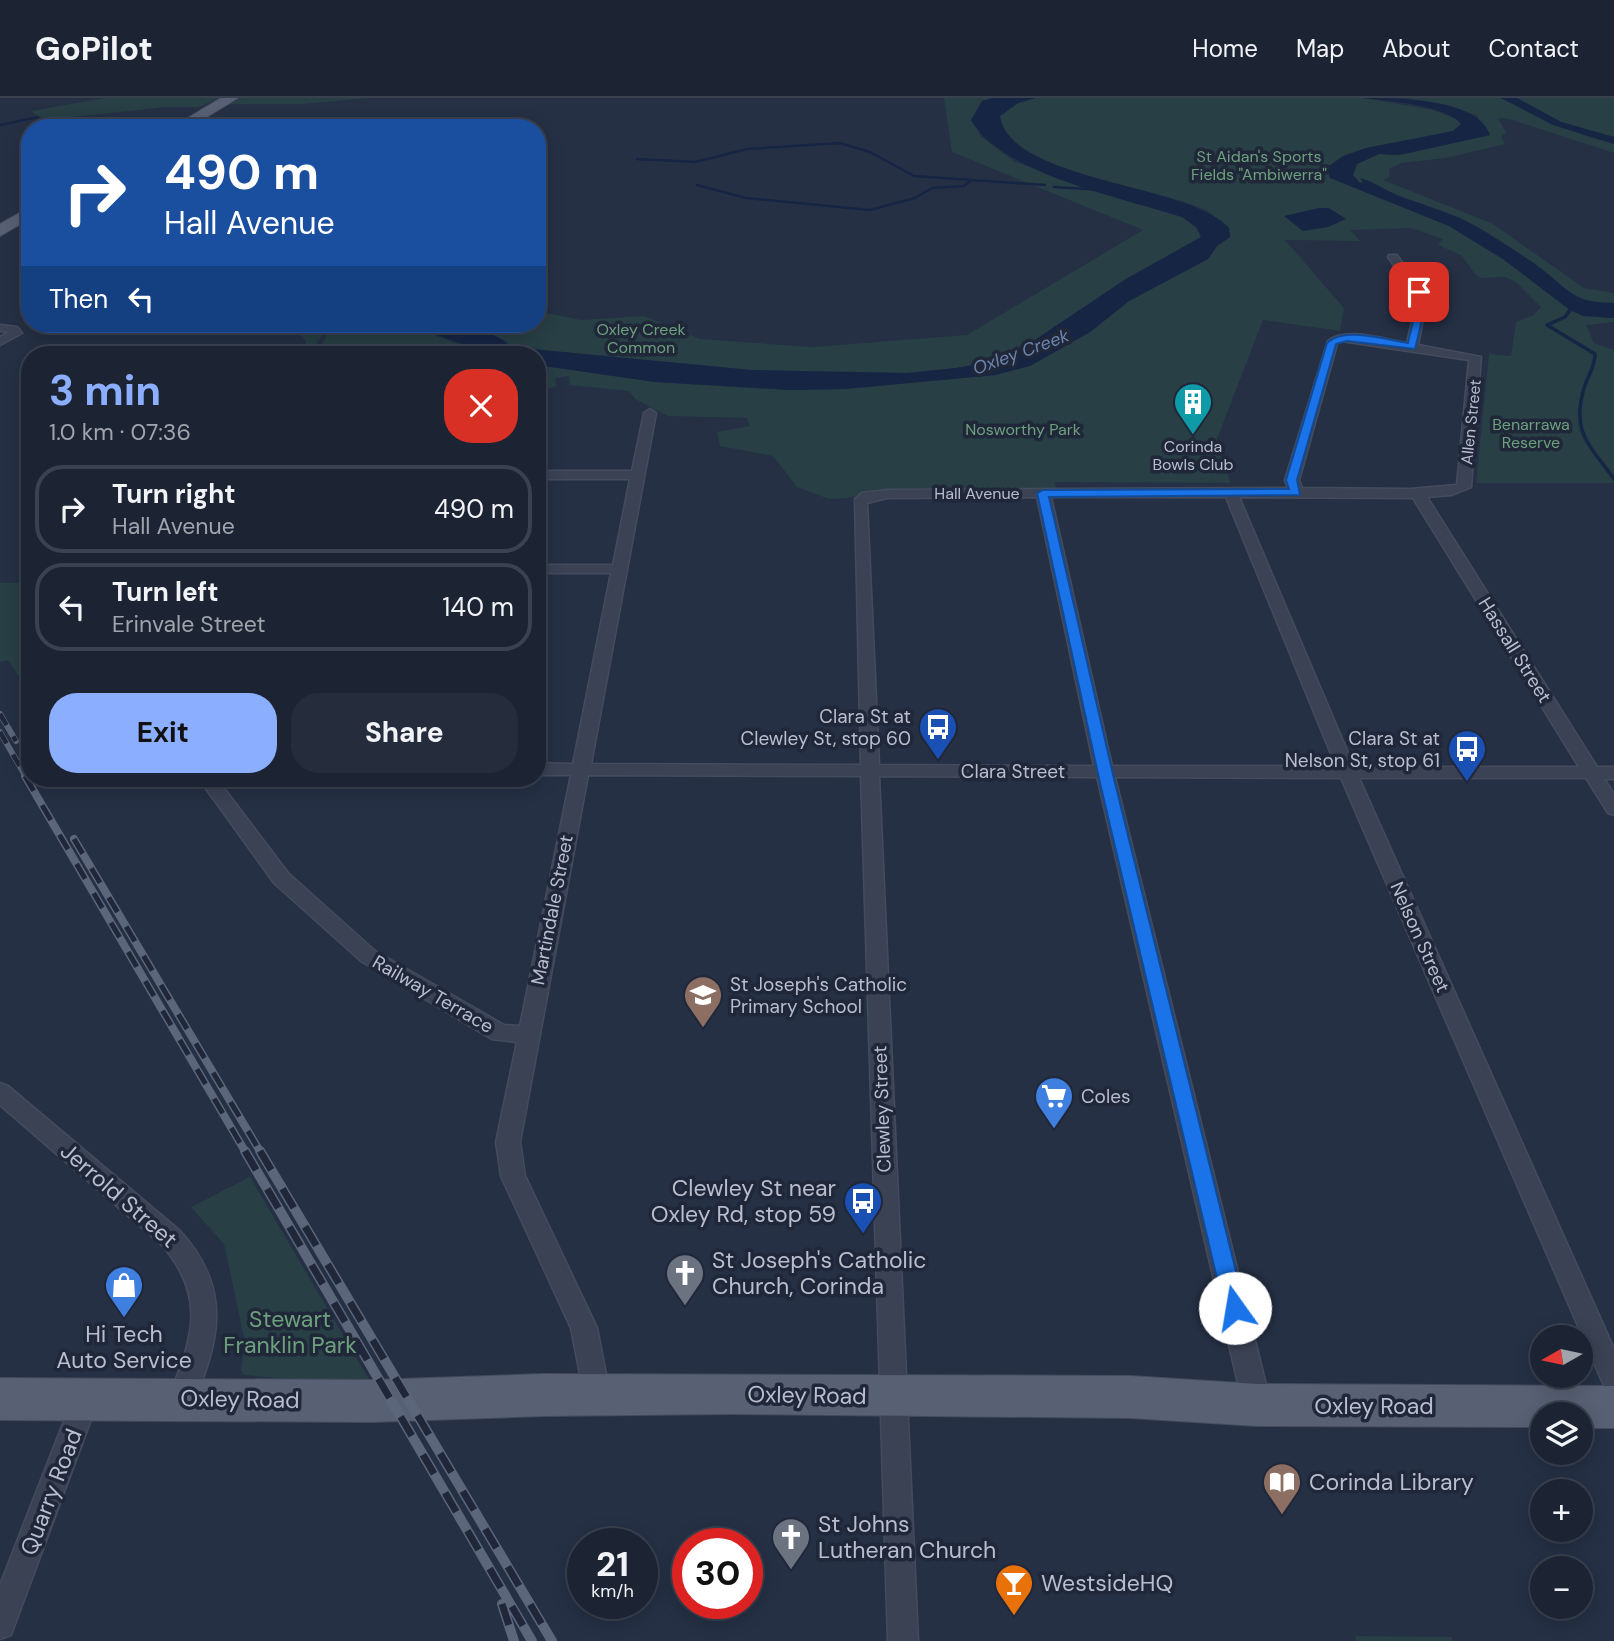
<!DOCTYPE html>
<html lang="en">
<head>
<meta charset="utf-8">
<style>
  body { margin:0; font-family:"DM Sans",sans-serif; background:#252c3c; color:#f1f3f6; height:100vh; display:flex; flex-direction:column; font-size:26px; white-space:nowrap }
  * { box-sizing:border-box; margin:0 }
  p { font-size:23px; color:#a0a4ac }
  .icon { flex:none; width:38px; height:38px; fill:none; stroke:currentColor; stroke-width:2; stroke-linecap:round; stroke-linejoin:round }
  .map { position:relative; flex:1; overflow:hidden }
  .details { position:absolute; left:21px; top:248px; width:525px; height:441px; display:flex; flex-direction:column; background:#1c2434; border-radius:28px; box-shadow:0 4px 18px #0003,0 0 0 2px #3a414f }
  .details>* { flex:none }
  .guide { position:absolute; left:21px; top:21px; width:525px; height:214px; border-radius:28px; box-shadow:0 4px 18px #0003,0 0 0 2px #3a414f; background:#1a4fa0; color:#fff; overflow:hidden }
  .needle { width:46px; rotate:261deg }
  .tools { position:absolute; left:1530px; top:1227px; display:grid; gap:14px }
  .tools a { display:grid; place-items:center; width:63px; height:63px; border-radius:50%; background:#1c2434; box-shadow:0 4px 18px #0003,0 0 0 2px #3a414f; font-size:35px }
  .speed { position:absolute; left:567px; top:1430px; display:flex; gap:14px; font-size:35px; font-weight:700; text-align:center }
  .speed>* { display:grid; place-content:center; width:91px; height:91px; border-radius:50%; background:#1c2434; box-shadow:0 4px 18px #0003,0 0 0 2px #3a414f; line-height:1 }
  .speed small { font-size:18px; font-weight:400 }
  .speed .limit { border:10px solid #d22; background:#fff; color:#111 }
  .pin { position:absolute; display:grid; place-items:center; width:60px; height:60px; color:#fff; margin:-30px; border-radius:14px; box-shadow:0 4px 10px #0006 }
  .me { position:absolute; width:77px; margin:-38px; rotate:347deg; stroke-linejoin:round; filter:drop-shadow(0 0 5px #0008) }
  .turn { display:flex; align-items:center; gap:24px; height:147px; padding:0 28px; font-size:32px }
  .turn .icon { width:91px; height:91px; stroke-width:2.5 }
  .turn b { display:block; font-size:49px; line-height:60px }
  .then { display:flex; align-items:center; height:66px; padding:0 28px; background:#0003; gap:14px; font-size:26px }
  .round { display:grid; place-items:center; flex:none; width:74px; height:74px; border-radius:28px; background:#252c3c }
  .head { display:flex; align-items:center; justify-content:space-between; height:119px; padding:0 28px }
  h1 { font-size:42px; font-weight:700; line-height:52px; color:#8caefe }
  .primary-button { display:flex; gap:14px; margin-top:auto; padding:14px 28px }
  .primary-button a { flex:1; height:80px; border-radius:28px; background:#8caefe; color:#111; font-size:28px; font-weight:700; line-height:80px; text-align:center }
  .primary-button a+a { background:#252c3c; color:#f1f3f6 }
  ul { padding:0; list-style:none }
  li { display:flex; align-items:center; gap:21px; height:88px; margin:0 14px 10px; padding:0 14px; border:4px solid #3a414f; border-radius:28px }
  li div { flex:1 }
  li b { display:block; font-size:26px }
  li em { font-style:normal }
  header { display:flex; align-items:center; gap:42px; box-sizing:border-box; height:98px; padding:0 35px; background:#1c2434; border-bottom:2px solid #3a414f }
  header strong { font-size:33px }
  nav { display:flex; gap:38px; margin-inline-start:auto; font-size:24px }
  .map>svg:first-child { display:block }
  .green { fill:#273f45 }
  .water { fill:#172544 }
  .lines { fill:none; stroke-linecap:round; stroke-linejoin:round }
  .stream-far1 { stroke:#172544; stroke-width:2.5 }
  .stream { stroke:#172544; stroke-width:3.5 }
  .street-casing { stroke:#444b5d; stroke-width:3 }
  .primary-casing { stroke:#444b5d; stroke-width:2 }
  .street { fill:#3a4254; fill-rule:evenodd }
  .primary { fill:#586174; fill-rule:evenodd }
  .rail-far2-casing { stroke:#5c667b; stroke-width:6 }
  .rail-far1-casing { stroke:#5c667b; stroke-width:8 }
  .rail-casing { stroke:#5c667b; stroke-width:10 }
  .rail-far2 { stroke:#1f2739; stroke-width:4.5; stroke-dasharray:13; stroke-linecap:butt }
  .rail-far1 { stroke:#1f2739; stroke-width:5; stroke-dasharray:17; stroke-linecap:butt }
  .rail { stroke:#1f2739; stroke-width:7; stroke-dasharray:22; stroke-linecap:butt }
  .route { fill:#1a73e8; stroke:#114b97; stroke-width:2 }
  .labels { text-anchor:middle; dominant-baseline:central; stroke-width:7; stroke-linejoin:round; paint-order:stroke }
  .far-park-label { font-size:16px; fill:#6da07d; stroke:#1f2739 }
  .far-street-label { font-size:16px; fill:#b8becd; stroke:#1f2739 }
  .far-poi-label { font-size:16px; fill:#b8becd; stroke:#1f2739 }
  .far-water-label { font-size:18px; font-style:italic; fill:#6f84ae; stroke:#1f2739 }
  .street-label { font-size:19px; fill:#b8becd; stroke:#1f2739 }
  .poi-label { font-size:19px; fill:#b8becd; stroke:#1f2739; text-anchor:end }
  .near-poi-label { font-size:23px; fill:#b8becd; stroke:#1f2739; text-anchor:start }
  .near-street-label { font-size:23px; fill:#b8becd; stroke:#1f2739 }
  .near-park-label { font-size:23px; fill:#6da07d; stroke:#1f2739 }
</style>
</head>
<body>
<header>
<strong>GoPilot</strong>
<nav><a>Home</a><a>Map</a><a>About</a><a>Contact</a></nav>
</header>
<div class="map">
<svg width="1614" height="1543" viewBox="0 0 1614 1543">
  <rect width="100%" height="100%" fill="#253045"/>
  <path class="green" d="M 105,0 L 218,0 L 200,9 L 166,9 L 53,21 L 38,19 L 31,13 Z
    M 241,0 L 369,0 L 303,6 L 229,6 Z
    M 944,0 L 993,0 L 982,3 L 979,37 L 1015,64 L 1182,119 L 1196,129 L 1202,139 L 1126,181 L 1017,254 L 985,265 L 956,270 L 907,275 L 751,272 L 511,249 L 505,242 L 455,226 L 537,226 L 537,213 L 581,222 L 644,218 L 700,241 L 813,249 L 967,237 L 1143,132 L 952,54 Z
    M 1035,0 L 1364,0 L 1433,12 L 1459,22 L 1462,25 L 1453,33 L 1343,58 L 1330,79 L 1449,128 L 1503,161 L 1570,212 L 1583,218 L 1614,220 L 1614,224 L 1586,227 L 1594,245 L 1614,252 L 1614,385 L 1476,385 L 1489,256 L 1511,258 L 1516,224 L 1534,217 L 1541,209 L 1516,184 L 1505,179 L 1482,180 L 1476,177 L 1461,157 L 1438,147 L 1443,141 L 1411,130 L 1350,132 L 1360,143 L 1285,142 L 1344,210 L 1340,233 L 1263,222 L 1215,346 L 1231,385 L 1055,384 L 1056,391 L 881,391 L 849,400 L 829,401 L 797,389 L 773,358 L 720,348 L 717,334 L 750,328 L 747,320 L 668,318 L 635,301 L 629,293 L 570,287 L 569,278 L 555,280 L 556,288 L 546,292 L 537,282 L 537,267 L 655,284 L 791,292 L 845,291 L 995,277 L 1030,268 L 1090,234 L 1129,203 L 1208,161 L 1217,148 L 1230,139 C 1224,132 1217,119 1209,114 C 1166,89 1008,77 1000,18 L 1018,5 Z
    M 1407,0 L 1501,0 L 1586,38 L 1614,46 L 1614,55 L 1506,20 L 1498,21 L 1506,34 L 1501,39 L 1505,46 L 1446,60 L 1401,65 L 1389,71 L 1390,79 L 1383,82 L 1493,126 L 1584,190 L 1614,195 L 1614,205 C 1575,205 1571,194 1543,173 C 1522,157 1498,140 1475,128 C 1449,115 1422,107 1395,96 C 1384,92 1372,82 1361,81 L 1363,84 L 1360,86 L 1353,77 L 1357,66 L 1379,56 L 1400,57 L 1490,37 L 1476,17 Z
    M 1517,0 L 1614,0 L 1614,39 L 1561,24 Z
    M 300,226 L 325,226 L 325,232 L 310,257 L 298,257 L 306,244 L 298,233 Z
    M 334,226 L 404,226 L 488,257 L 315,257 Z
    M 0,485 L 30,485 L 30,596 L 8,562 L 0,564 Z
    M 250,1079 L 373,1288 L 243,1277 L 241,1272 L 245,1244 L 224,1146 L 191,1109 Z
    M 1355,1538 L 1452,1539 L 1453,1543 L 1356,1543 Z"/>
  <path class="water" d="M 993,0 L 1035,0 L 1018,5 L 1000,18 C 1009,84 1190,85 1229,130 L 1230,139 L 1217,148 L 1208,161 L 1129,203 L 1090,234 L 1030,268 L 995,277 L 845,291 L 791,292 L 655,284 L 537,267 L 537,257 L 477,255 L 466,247 L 404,226 C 436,226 487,224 511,249 L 751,272 L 907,275 L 956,270 L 985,265 L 1017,254 L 1126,181 L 1201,139 L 1196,129 L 1182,119 C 1124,100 1001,76 971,22 L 982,3 Z
    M 1364,0 C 1397,0 1478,0 1490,37 L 1399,57 L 1379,56 L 1357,66 L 1353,77 L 1360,85 L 1363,84 L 1360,80 C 1373,83 1386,93 1399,98 C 1426,108 1454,115 1479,130 C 1501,144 1523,157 1543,172 C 1571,194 1574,205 1614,205 L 1614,220 L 1583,218 L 1570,212 L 1503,161 L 1449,128 L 1330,80 L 1326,70 L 1343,58 L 1366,50 L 1453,33 L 1461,26 C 1446,7 1388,3 1364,0 Z
    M 1501,0 L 1517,0 L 1561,24 L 1614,39 L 1614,46 L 1553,27 Z
    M 1319,110 L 1329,110 L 1346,121 L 1328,129 L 1303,133 L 1284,118 Z"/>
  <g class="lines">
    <path class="stream-far1" d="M 0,27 L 38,19
      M 637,61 L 695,64 L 747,51 L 840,45 L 870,54 L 914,78 L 1045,87
      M 697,87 L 746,100 L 870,112 L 915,100 L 932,90 L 964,88 L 971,82
      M 1054,89 L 1103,92"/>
    <path class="stream" d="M 1573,208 L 1565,219 L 1547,227 L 1595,256 C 1595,268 1589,276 1585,287 C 1570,334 1589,346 1614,381"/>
    <defs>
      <path id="street" d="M 1389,157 L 1397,157 L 1427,201 L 1418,247 L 1481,259 L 1471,389 L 1451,397 L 1427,399 L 1597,669 L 1614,669 L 1614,681 L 1604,681 L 1614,696 L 1614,717 L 1608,715 L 1586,680 L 1359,680 L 1614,1251 L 1614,1293 L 1605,1290 L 1601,1281 L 1341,680 L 1115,679 L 1271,1307 L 1267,1316 L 1257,1320 L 1247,1316 L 1243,1307 L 1097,679 L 879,678 L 918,1543 L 888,1543 L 861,678 L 588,677 L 520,1044 L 525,1078 L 597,1230 L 610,1297 L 606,1306 L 597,1310 L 588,1306 L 584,1297 L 571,1230 L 501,1078 L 496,1044 L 517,944 L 492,941 L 361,863 L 274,785 L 199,681 L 217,681 L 288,775 L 375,853 L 504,927 L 520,928 L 571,677 L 537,677 L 537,665 L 573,666 L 611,475 L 537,475 L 537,467 L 613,467 L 630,381 L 537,381 L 537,373 L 632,373 L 644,315 L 650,311 L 656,315 L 591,666 L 861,667 L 855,401 L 862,395 L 887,392 L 1288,390 L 1285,382 L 1328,243 C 1345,228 1386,242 1407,245 L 1417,201 L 1388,159 ZM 1341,243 L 1469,262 L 1457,387 L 1410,391 L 1302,390 L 1299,382 L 1337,246 ZM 1037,399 L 1094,668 L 879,667 L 867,405 L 887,400 ZM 1051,399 L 1226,399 L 1336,668 L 1112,668 ZM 1239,399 L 1413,400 L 1579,669 L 1354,669 Z
        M 0,227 L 17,229 L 22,235 L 0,247 L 0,239 L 9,234 L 0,233 Z
        M 0,985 L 8,988 L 180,1133 C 233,1191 220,1243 191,1310 L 181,1314 L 171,1310 L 168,1301 C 192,1242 208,1200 162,1147 L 0,1007 Z
        M 86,1287 L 96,1291 L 99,1300 L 15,1526 L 11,1537 L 0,1541 L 0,1487 L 73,1300 L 76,1291 Z"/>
      <path id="primary" d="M 221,0 L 238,0 L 189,30 L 171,30 Z
        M 30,109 L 30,121 L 0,138 L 0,126 Z
        M 543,1276 L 1131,1278 L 1257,1286 L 1614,1288 L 1614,1330 L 1580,1330 L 1580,1316 L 1542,1316 L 1542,1329 L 1257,1328 L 1131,1320 L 729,1316 L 543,1318 L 372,1324 L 0,1322 L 0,1280 L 372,1282 Z"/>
    </defs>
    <use href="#street" class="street-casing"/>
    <use href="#primary" class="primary-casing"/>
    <use href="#street" class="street"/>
    <use href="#primary" class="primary"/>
    <defs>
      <path id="rail-far2" d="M 0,616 L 16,643
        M 0,634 L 26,679"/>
      <path id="rail-far1" d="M 25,678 L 246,1055
        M 74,741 L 261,1055"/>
      <path id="rail" d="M 245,1053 L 532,1543
        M 260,1053 L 552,1543
        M 502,1506 L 514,1543"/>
    </defs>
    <use href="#rail-far2" class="rail-far2-casing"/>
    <use href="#rail-far1" class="rail-far1-casing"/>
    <use href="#rail" class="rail-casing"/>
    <use href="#rail-far2" class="rail-far2"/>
    <use href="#rail-far1" class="rail-far1"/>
    <use href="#rail" class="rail"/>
  </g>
  <path class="route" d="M 1416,192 L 1423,192 L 1427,201 L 1415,251 L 1347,243 L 1336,246 L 1297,382 L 1300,397 L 1049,399 L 1115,685 L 1245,1210 L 1242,1217 L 1235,1219 L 1227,1217 L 1224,1210 L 1100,685 L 1037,395 L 1043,392 L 1289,391 L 1286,382 L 1327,245 C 1344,228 1386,242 1408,245 L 1418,201 Z"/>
  <defs>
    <symbol id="building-pin" viewBox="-11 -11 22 30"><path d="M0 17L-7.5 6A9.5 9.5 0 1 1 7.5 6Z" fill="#0f9aa8" stroke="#1f2739"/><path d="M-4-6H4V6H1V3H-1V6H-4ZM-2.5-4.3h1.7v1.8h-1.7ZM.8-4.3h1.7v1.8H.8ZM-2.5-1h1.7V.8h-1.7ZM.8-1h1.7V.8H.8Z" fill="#fff"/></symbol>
    <symbol id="bus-pin" viewBox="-11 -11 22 30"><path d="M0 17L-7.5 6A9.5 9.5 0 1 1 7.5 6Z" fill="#1a4fb4" stroke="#1f2739"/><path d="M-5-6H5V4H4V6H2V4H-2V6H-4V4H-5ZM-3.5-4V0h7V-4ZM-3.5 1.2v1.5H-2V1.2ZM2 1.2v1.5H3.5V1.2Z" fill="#fff"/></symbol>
    <symbol id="school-pin" viewBox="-11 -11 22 30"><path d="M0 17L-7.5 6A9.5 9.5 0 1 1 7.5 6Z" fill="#8d6e63" stroke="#1f2739"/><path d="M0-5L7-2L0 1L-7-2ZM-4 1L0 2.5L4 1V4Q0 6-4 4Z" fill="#fff"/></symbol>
    <symbol id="supermarket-pin" viewBox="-11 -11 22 30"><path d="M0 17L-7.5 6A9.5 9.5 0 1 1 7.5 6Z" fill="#3f7fe0" stroke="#1f2739"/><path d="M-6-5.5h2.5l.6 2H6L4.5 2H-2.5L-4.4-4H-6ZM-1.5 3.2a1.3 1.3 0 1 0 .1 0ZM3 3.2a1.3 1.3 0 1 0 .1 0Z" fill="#fff"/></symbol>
    <symbol id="church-pin" viewBox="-11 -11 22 30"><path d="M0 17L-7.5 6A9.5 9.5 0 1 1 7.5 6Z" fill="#6b7280" stroke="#1f2739"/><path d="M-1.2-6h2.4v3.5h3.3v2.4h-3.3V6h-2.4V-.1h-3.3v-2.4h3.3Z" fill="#fff"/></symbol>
    <symbol id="shop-pin" viewBox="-11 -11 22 30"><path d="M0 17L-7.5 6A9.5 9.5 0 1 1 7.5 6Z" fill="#3f7fe0" stroke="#1f2739"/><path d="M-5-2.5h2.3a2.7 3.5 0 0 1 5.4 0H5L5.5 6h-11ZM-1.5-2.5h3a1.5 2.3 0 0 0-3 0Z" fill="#fff"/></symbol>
    <symbol id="library-pin" viewBox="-11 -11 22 30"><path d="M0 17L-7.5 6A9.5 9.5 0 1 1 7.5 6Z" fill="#8d6e63" stroke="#1f2739"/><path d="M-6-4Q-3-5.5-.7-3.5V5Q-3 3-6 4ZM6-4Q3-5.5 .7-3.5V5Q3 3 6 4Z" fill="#fff"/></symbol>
    <symbol id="bar-pin" viewBox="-11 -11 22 30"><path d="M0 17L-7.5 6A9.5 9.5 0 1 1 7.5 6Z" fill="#e8710a" stroke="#1f2739"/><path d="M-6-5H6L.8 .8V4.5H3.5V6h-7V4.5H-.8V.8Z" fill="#fff"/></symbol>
  </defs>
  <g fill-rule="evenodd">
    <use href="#building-pin" x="1171" y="282" width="44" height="60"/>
    <use href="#bus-pin" x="916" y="607" width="44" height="60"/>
    <use href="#bus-pin" x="1445" y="629" width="44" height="60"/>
    <use href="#school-pin" x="681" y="875" width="44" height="60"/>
    <use href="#supermarket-pin" x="1032" y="976" width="44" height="60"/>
    <use href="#bus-pin" x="841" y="1081" width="44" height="60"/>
    <use href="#church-pin" x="663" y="1153" width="44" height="60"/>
    <use href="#shop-pin" x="102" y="1165" width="44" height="60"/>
    <use href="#library-pin" x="1260" y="1362" width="44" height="60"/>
    <use href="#church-pin" x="769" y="1417" width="44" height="60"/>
    <use href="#bar-pin" x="992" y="1463" width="44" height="60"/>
  </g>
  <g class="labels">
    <g class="far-park-label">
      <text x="1259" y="58">St Aidan's Sports<tspan x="1259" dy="18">Fields "Ambiwerra"</tspan></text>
      <text x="641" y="231">Oxley Creek<tspan x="641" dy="18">Common</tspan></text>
      <text x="1531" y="326">Benarrawa<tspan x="1531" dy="18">Reserve</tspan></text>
      <text x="1023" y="331">Nosworthy Park</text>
    </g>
    <g class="far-street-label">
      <text transform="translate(1471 324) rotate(-84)">Allen Street</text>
      <text x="977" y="395">Hall Avenue</text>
    </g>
    <g class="far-poi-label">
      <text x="1193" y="348">Corinda<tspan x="1193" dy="18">Bowls Club</tspan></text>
    </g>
    <g class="far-water-label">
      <text transform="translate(1021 254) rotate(-20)">Oxley Creek</text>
    </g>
    <g class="street-label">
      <text transform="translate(1515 552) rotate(58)">Hassall Street</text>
      <text x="1013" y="673">Clara Street</text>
      <text transform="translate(552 812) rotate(-79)">Martindale Street</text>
      <text transform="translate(1420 839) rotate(66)">Nelson Street</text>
      <text transform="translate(433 896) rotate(30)">Railway Terrace</text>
      <text transform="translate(882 1011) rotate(-92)">Clewley Street</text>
    </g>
    <g class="poi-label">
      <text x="911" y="618">Clara St at<tspan x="911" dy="22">Clewley St, stop 60</tspan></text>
      <text x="1440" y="640">Clara St at<tspan x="1440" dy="22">Nelson St, stop 61</tspan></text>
      <text x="730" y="886" text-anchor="start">St Joseph's Catholic<tspan x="730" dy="22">Primary School</tspan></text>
      <text x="1081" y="998" text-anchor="start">Coles</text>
    </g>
    <g class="near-poi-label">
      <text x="836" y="1090" text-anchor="end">Clewley St near<tspan x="836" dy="26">Oxley Rd, stop 59</tspan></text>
      <text x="712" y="1162">St Joseph's Catholic<tspan x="712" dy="26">Church, Corinda</tspan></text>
      <text x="124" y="1236" text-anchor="middle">Hi Tech<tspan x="124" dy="26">Auto Service</tspan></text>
      <text x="1309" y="1384">Corinda Library</text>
      <text x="818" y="1426">St Johns<tspan x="818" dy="26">Lutheran Church</tspan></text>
      <text x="1041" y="1485">WestsideHQ</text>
    </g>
    <g class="near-street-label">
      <text transform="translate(119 1097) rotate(41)">Jerrold Street</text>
      <text transform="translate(807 1297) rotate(1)">Oxley Road</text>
      <text transform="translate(240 1301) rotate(1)">Oxley Road</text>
      <text x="1374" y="1308">Oxley Road</text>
      <text transform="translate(51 1394) rotate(-69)">Quarry Road</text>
    </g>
    <g class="near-park-label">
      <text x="290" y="1221">Stewart<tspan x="290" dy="26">Franklin Park</tspan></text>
    </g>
  </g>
</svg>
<div class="tools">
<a><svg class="needle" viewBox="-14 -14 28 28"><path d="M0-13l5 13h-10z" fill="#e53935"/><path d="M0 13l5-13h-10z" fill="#a0a4ac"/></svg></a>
<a><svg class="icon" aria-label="layers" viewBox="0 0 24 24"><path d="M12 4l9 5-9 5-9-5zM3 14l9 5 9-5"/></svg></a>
<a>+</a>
<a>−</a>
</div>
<div class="speed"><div>21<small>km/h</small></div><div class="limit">30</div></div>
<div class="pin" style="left:1419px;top:194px;background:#d93025"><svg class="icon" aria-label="arrive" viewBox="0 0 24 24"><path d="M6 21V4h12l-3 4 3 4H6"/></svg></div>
<svg class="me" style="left:1235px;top:1210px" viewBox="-20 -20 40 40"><circle r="19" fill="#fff"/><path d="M0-13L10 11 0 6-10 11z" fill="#1a73e8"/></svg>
<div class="guide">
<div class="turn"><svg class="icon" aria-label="right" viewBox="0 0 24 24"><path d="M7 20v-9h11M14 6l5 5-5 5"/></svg><div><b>490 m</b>Hall Avenue</div></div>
<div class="then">Then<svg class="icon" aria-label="left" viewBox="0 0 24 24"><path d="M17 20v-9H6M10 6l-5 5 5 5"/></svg></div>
</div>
<section class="details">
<div class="head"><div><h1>3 min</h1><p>1.0 km · 07:36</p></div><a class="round" style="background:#d93025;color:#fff"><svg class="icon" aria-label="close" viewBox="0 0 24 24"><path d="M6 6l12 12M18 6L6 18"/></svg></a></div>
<ul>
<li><svg class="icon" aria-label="right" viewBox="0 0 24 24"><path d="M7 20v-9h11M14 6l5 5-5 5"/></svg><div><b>Turn right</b><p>Hall Avenue</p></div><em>490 m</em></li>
<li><svg class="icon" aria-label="left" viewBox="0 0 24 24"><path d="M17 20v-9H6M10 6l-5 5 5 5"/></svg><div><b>Turn left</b><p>Erinvale Street</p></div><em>140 m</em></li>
</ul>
<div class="primary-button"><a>Exit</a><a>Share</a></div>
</section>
</div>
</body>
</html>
